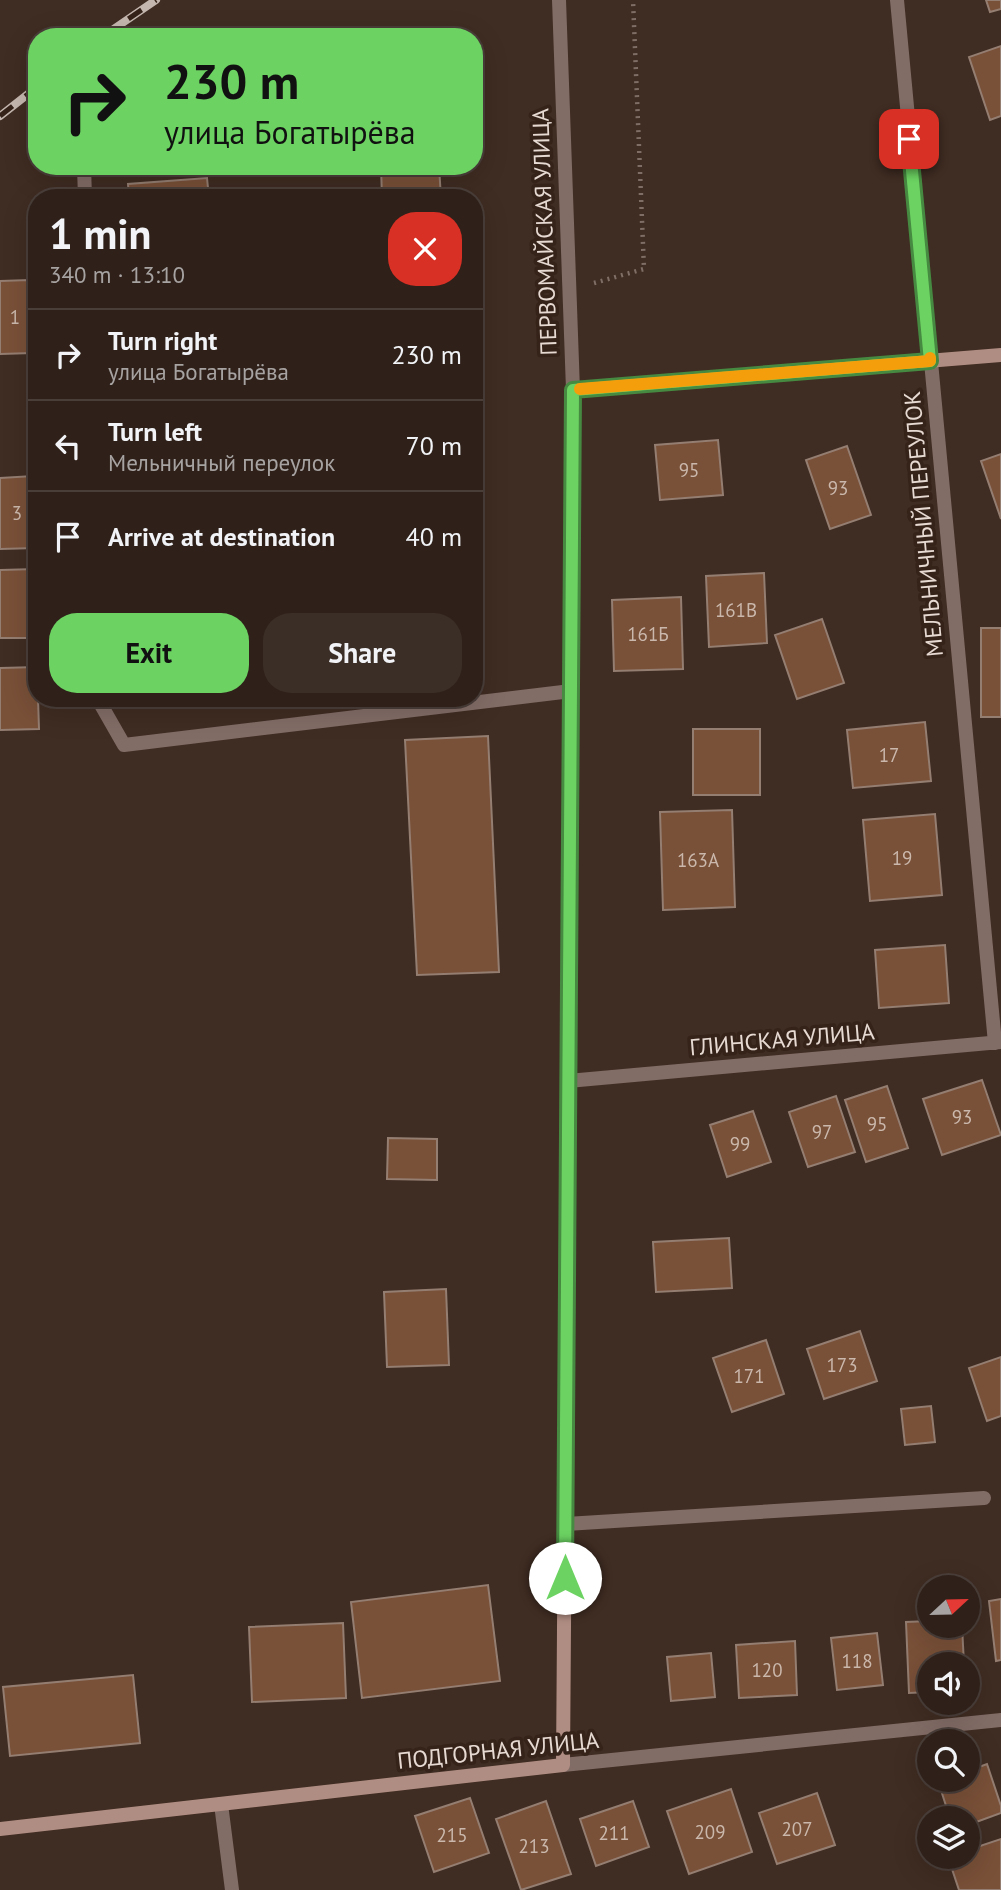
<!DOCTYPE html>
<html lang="en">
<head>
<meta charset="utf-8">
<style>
  body { margin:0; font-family:"PT Sans",sans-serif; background:#3b2e27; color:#f1f3f6; height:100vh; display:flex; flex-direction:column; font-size:26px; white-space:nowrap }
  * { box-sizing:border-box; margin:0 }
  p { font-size:23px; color:#a7a3a2 }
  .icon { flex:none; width:38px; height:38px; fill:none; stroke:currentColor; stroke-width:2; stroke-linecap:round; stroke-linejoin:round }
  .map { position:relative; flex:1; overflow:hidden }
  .panel { position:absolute; left:28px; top:189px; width:455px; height:518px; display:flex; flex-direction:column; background:#2f211a; border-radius:28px; box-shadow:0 7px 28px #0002,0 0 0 2px #4a3e39 }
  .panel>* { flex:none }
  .guide { position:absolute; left:28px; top:28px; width:455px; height:147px; border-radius:28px; box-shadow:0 7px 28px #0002,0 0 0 2px #4a3e39; background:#6cd362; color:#111; overflow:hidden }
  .needle { width:46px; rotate:68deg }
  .fabs { position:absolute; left:917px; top:1575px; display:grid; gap:14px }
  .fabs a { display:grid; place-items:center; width:63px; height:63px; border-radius:50%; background:#2f211a; box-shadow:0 7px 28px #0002,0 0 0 2px #4a3e39; font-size:35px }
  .pin { position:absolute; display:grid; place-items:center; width:60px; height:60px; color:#fff; margin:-30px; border-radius:14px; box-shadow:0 4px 10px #0006 }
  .me { position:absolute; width:77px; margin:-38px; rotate:0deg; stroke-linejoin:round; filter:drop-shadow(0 0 5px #0008) }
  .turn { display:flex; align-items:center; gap:24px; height:147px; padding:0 21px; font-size:32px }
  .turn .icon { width:91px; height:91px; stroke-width:2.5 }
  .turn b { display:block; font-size:49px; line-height:60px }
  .round { display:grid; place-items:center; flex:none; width:74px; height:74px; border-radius:28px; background:#3b2e27 }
  .summary { display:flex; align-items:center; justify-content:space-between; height:119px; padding:0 21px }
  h1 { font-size:42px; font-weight:700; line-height:52px }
  .button { display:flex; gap:14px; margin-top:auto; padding:14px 21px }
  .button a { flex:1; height:80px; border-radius:28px; background:#6cd362; color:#111; font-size:28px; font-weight:700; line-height:80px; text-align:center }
  .button a+a { background:#3b2e27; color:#f1f3f6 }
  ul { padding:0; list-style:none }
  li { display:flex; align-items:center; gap:21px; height:91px; padding:0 21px; border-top:2px solid #4a3e39 }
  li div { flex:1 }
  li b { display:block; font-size:26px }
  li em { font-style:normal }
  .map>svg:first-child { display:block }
  .building { fill:#795038; stroke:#947d71; stroke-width:2 }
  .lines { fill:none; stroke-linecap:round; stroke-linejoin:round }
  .path { stroke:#7e6e65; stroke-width:4.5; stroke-dasharray:2 5; stroke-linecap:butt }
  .street { stroke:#826c66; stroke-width:14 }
  .secondary { stroke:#b08d83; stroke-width:14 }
  .rail-casing { stroke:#c4b7af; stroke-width:8 }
  .rail { stroke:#352218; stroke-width:5; stroke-dasharray:16; stroke-linecap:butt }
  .route-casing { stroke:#468940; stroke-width:18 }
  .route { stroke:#6cd362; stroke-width:12 }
  .slow { stroke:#f59e0b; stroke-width:12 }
  .labels { text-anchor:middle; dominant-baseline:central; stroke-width:7; stroke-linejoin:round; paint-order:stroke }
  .number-label { font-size:19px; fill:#cbb8ac }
  .street-label { font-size:23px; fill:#e6dad3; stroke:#352218 }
</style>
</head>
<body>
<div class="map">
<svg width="1001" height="1890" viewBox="0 0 1001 1890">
  <rect width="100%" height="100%" fill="#3f2c22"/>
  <path class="building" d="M 986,0 L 1001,0 L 1001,9 L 990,12 Z
    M 1001,46 L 1001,116 L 990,120 L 969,57 Z
    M 381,166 L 439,166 L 441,198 L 382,198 Z
    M 207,178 L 209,198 L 129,198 L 128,184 Z
    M 29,280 L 32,353 L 0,354 L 0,281 Z
    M 718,440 L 723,495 L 660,500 L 655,445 Z
    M 847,446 L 871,515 L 830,529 L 806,460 Z
    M 1001,454 L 1001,519 L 981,461 Z
    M 33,476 L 36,548 L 0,549 L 0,478 Z
    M 36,569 L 37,638 L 0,638 L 0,570 Z
    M 764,573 L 767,643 L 709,647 L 706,576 Z
    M 681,597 L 683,669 L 614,671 L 612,600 Z
    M 474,598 L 476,598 L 481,659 L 474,659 Z
    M 822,619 L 844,683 L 797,699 L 775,635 Z
    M 981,628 L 1001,628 L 1001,717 L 981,717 Z
    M 37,667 L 39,729 L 0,730 L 0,668 Z
    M 925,722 L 931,781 L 853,788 L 847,730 Z
    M 693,729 L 760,729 L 760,795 L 693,795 Z
    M 488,736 L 499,972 L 417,975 L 405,740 Z
    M 732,810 L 735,907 L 663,910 L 660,812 Z
    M 935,814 L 942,895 L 870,901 L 863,820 Z
    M 945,945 L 949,1003 L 879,1008 L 875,950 Z
    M 982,1080 L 1001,1135 L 942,1155 L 923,1099 Z
    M 887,1086 L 908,1148 L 866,1162 L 845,1100 Z
    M 836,1096 L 855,1152 L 808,1167 L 789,1112 Z
    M 753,1111 L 771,1162 L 727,1177 L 710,1125 Z
    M 388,1138 L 437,1139 L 437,1180 L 387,1179 Z
    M 729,1238 L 732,1288 L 656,1292 L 653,1242 Z
    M 446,1289 L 449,1365 L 387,1367 L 384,1292 Z
    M 860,1331 L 877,1381 L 824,1399 L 807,1349 Z
    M 766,1340 L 784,1394 L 732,1412 L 713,1358 Z
    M 1001,1357 L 1001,1416 L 987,1421 L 969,1368 Z
    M 931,1406 L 935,1442 L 905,1445 L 901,1409 Z
    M 488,1585 L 500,1681 L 362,1698 L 351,1602 Z
    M 1001,1599 L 1001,1660 L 996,1661 L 989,1601 Z
    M 929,1621 L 929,1626 L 962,1626 L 964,1664 L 929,1664 L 929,1692 L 909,1693 L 906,1622 Z
    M 343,1623 L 346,1698 L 252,1702 L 249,1627 Z
    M 877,1633 L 883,1685 L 837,1690 L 831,1638 Z
    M 795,1641 L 797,1695 L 739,1698 L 736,1645 Z
    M 711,1653 L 715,1697 L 671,1701 L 667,1657 Z
    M 133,1675 L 140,1743 L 10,1756 L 3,1687 Z
    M 987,1764 L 1001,1806 L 1001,1813 L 968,1825 L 968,1818 L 950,1818 L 938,1781 L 968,1780 L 968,1771 Z
    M 731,1789 L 752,1852 L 689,1874 L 667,1811 Z
    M 817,1793 L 835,1845 L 777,1864 L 759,1813 Z
    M 470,1798 L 489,1853 L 434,1872 L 415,1816 Z
    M 546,1801 L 571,1874 L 521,1890 L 496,1819 Z
    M 633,1801 L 649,1847 L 596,1866 L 580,1819 Z
    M 1001,1839 L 1001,1890 L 959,1890 L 948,1857 L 968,1857 L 968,1850 Z"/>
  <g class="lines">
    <path class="path" d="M 594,283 L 644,269 L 633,0"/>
    <path class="street" d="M 559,0 L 573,390
      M 897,0 L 995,1043
      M 84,166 L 85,198
      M 100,698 L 100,703 L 124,745 L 571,691
      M 568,1081 L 1001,1042
      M 566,1524 L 984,1498
      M 563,1765 L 1001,1720
      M 221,1804 L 232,1890"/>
    <path class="secondary" d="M 0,1829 L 563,1765 L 573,390 L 1001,355"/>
    <defs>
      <path id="rail" d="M 102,37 L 156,0
        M 0,116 L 37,87"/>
    </defs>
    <use href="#rail" class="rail-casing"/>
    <use href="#rail" class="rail"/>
  </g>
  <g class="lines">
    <defs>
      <path id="route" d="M 565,1578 L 573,390 L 930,361 L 909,139"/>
    </defs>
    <use href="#route" class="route-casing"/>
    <use href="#route" class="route"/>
    <path class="slow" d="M 580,389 L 930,361 L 930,358"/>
  </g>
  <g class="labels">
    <g class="number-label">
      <text x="15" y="317">1</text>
      <text x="689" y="470">95</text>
      <text x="838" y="488">93</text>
      <text x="17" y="513">3</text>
      <text x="736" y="610">161В</text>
      <text x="648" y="634">161Б</text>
      <text x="889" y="755">17</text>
      <text x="902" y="858">19</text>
      <text x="698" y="860">163А</text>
      <text x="962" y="1117">93</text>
      <text x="877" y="1124">95</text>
      <text x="822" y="1132">97</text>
      <text x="740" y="1144">99</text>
      <text x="842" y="1365">173</text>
      <text x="749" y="1376">171</text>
      <text x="857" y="1661">118</text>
      <text x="767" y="1670">120</text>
      <text x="797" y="1829">207</text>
      <text x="710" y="1832">209</text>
      <text x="614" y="1833">211</text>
      <text x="452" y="1835">215</text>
      <text x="534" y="1846">213</text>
    </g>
    <g class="street-label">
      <text transform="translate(544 232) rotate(-92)">ПЕРВОМАЙСКАЯ УЛИЦА</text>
      <text transform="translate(923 524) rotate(-95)">МЕЛЬНИЧНЫЙ ПЕРЕУЛОК</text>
      <text transform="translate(782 1039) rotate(-5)">ГЛИНСКАЯ УЛИЦА</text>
      <text transform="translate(498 1750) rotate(-6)">ПОДГОРНАЯ УЛИЦА</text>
    </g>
  </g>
</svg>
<div class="fabs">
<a><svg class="needle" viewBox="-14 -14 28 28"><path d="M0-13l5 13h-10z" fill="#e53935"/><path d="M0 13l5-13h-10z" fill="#a7a3a2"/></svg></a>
<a><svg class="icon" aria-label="sound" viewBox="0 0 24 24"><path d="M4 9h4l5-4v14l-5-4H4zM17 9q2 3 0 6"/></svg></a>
<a><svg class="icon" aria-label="search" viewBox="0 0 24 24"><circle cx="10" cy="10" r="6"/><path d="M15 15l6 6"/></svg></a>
<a><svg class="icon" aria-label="layers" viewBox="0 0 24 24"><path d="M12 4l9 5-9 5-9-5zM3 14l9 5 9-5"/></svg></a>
</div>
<div class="pin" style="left:909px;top:139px;background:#d93025"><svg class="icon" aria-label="arrive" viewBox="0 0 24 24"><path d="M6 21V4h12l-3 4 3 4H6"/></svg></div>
<svg class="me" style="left:565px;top:1578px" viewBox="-20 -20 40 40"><circle r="19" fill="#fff"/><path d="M0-13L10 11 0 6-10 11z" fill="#6cd362"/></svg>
<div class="guide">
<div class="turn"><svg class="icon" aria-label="right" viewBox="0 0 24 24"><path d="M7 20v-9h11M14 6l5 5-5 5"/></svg><div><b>230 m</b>улица Богатырёва</div></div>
</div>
<section class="panel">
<div class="summary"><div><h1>1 min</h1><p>340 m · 13:10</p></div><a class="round" style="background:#d93025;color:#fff"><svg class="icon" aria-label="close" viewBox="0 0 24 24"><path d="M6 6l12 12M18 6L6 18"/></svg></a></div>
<ul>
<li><svg class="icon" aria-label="right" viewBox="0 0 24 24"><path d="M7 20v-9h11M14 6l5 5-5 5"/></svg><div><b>Turn right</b><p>улица Богатырёва</p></div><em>230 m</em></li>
<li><svg class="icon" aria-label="left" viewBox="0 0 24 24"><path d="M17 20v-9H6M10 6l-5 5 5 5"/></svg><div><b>Turn left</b><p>Мельничный переулок</p></div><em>70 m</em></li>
<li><svg class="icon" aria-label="arrive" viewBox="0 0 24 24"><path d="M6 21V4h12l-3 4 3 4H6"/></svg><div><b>Arrive at destination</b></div><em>40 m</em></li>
</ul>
<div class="button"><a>Exit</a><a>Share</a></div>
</section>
</div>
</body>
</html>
